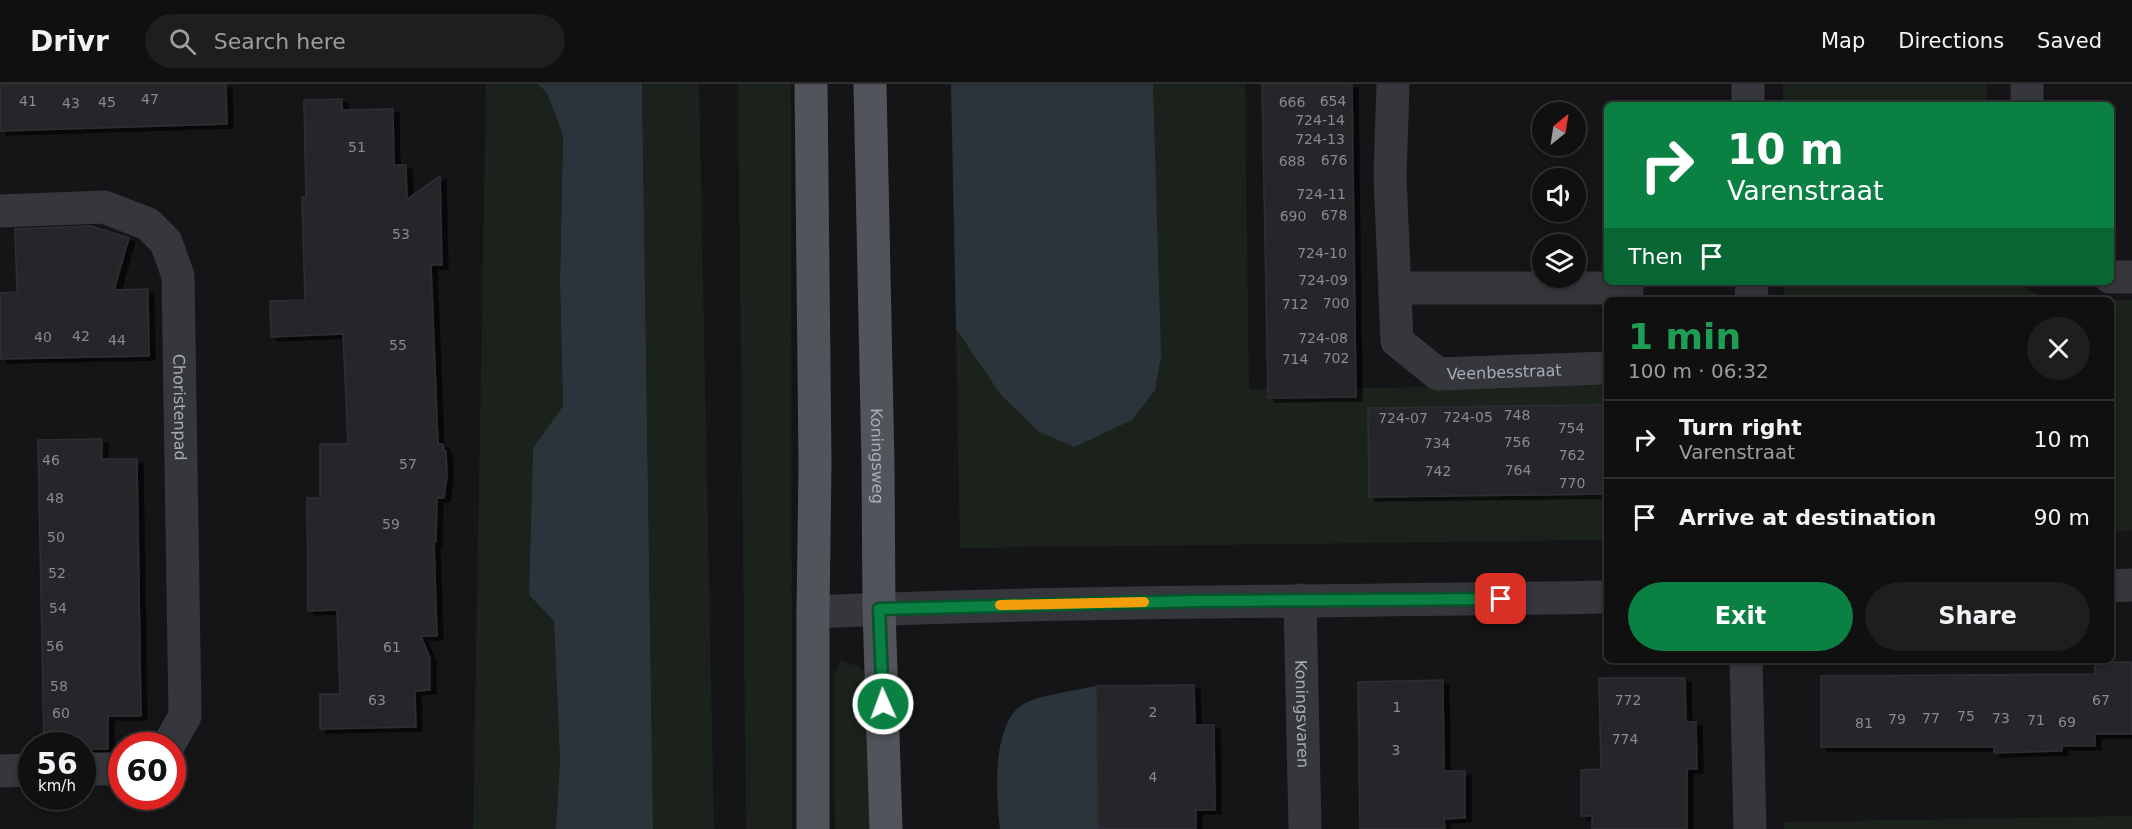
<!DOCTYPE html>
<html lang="en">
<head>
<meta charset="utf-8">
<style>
  body { margin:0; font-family:"DejaVu Sans",sans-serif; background:#1e1e1f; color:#f1f3f6; height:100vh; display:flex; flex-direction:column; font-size:22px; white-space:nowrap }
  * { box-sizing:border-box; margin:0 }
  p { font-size:20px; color:#9c9d9f }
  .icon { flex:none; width:33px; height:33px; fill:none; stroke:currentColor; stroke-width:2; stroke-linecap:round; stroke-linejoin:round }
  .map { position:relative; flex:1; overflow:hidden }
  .details { position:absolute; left:1604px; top:213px; width:510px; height:366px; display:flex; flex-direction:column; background:#101011; border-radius:9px; box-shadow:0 3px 9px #0003,0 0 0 2px #303031 }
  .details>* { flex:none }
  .guide { position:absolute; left:1604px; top:18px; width:510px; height:183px; border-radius:9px; box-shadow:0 3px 9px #0003,0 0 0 2px #303031; background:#0b8043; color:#fff; overflow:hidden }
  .needle { width:39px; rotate:30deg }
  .tools { position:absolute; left:1532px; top:18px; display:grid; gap:12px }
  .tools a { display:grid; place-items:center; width:54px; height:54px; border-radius:50%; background:#101011; box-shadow:0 3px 9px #0003,0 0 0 2px #303031; font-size:30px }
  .speed { position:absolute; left:18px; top:648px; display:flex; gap:12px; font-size:30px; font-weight:700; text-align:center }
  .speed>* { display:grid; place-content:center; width:78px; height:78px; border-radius:50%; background:#101011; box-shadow:0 3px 9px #0003,0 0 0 2px #303031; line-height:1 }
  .speed small { font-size:15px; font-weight:400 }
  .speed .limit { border:9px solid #d22; background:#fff; color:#111 }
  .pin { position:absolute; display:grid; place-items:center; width:51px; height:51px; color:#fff; margin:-26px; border-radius:12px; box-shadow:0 3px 9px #0006 }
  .me { position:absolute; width:66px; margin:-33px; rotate:358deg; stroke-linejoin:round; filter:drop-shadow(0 0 4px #0008) }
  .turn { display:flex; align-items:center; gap:21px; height:126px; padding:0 24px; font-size:27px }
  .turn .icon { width:78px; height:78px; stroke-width:2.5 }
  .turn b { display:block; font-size:42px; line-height:51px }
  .then { display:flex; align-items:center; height:57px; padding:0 24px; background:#0003; gap:12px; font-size:22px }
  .round { display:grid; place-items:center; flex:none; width:63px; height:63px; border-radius:32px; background:#1e1e1f }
  .headline { display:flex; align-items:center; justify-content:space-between; height:102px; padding:0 24px }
  h1 { font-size:36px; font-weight:700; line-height:45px; color:#1e9e55 }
  .button { display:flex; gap:12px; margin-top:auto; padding:12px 24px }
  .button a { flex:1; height:69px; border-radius:36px; background:#0b8043; color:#fff; font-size:24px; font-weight:700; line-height:69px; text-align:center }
  .button a+a { background:#1e1e1f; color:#f1f3f6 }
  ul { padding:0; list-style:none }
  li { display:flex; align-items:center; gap:18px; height:78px; padding:0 24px; border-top:2px solid #303031 }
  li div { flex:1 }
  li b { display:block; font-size:22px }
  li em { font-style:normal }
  header { display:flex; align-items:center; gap:36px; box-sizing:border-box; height:84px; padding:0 30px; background:#101011; border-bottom:2px solid #303031 }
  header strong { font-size:28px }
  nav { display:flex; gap:33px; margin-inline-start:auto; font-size:21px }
  .search { width:420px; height:54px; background:#1e1e1f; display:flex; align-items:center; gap:15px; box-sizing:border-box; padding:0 21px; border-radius:33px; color:#9c9d9f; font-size:22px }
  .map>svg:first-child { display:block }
  .green { fill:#1b221c }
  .water { fill:#2b343b }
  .building { fill:#28282b; stroke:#2f2f33; stroke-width:1.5; filter:url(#shadow) }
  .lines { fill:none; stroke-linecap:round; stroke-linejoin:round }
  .street { stroke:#36373c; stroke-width:33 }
  .primary { stroke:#52545b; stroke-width:33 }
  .route-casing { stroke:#07532c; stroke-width:15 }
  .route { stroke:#0b8043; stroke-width:10 }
  .slow { stroke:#f59e0b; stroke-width:10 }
  .labels { text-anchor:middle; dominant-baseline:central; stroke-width:6; stroke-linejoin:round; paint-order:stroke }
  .number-label { font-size:14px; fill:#868a93 }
  .street-label { font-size:16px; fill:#a7acb7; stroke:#101012 }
</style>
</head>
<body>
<header>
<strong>Drivr</strong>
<div class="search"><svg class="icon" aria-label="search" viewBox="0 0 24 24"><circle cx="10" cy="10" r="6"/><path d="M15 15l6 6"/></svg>Search here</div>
<nav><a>Map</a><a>Directions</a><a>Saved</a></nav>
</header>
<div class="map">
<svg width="2132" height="745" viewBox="0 0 2132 745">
  <defs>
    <filter id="shadow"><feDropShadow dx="6" dy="4" stdDeviation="0" flood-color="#0009"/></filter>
  </defs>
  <rect width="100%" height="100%" fill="#151517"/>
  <path class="green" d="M 486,0 L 538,0 L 547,9 L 563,52 L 560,198 L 563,322 L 533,364 L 529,511 L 554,537 L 560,676 L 556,745 L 473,745 Z
    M 642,0 L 699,0 L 714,745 L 653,745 Z
    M 738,0 L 791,0 L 792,745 L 746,745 Z
    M 1153,0 L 1245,0 L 1249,305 L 1606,301 L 1606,456 L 960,464 L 956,245 L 1001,311 L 1119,341 L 1132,336 L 1154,68 Z
    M 1783,0 L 1987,0 L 1987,21 L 1783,21 Z
    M 1784,198 L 2013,198 L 2050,216 L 1784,216 Z
    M 2096,216 L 2132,216 L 2132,447 L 2111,448 L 2110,216 Z
    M 840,577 L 858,582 L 871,595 L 876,745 L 835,745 L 834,592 Z
    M 2132,732 L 2132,745 L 1784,745 L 1784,738 Z"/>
  <path class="water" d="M 538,0 L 642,0 L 653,745 L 556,745 L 560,676 L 554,537 L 529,511 L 533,364 L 563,322 L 560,198 L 563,52 L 547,9 Z
    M 951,0 L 1153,0 L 1161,272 L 1155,306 L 1132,336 L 1074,363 L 1038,347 L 1001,311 L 956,245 Z
    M 1096,602 L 1098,745 L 1000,745 C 996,713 992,646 1019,623 C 1032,612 1077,606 1096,602 Z"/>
  <path class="building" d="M 0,0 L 226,0 L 227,40 L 0,47 Z
    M 1262,0 L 1352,0 L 1356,313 L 1268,314 Z
    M 342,15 L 342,26 L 393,25 L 394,81 L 406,81 L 407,115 L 440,92 L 442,181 L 431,181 L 438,360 L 443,360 L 444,367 L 446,367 L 447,392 L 444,414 L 437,414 L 436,458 L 434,458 L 437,552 L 421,552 L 430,574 L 430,606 L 415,607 L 416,643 L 320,645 L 320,610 L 340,610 L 337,526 L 308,527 L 307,414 L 320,414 L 320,360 L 348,360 L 343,250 L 271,253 L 270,217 L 305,216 L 302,113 L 306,113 L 304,16 Z
    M 91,142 L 129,154 L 114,206 L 148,205 L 149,272 L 0,275 L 0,209 L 17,208 L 15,145 Z
    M 1606,321 L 1606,410 L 1369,413 L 1368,324 Z
    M 102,355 L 102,375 L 137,375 L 141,632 L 108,632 L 108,665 L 82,665 L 82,662 L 44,662 L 38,356 Z
    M 2095,578 L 2132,578 L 2132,650 L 2095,650 L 2095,662 L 2062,662 L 2062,667 L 1994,669 L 1994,663 L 1821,663 L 1821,592 L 2095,590 Z
    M 1599,594 L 1685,594 L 1686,638 L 1696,638 L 1697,685 L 1687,685 L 1687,745 L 1592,745 L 1592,732 L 1581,732 L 1581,686 L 1601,685 Z
    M 1443,596 L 1444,687 L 1465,687 L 1465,734 L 1444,735 L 1445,745 L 1360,745 L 1358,598 Z
    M 1194,601 L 1195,641 L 1214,641 L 1215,726 L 1196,726 L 1196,745 L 1098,745 L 1096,602 Z"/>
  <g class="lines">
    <g class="street">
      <path id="s1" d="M 1393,0 L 1390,92 L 1397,257 L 1438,290 L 1606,284"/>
      <path d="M 1748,0 L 1748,21"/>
      <path d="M 2027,0 L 2027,21"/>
      <path id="s2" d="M 0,127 L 104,123 L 148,140 L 166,158 L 178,192 L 185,632 L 168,662"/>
      <path d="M 2110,193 L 2132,193"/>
      <path d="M 1395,204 L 1627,204 L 1626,216"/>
      <path d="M 1751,216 L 1752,198"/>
      <path d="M 2110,502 L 2132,501"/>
      <path id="s3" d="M 1300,516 L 1305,745"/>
      <path d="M 813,528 C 1077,516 1342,518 1606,513"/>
      <path d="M 1746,576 L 1750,745"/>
      <path d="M 82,685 L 122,685"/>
      <path d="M 0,687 L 32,686"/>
    </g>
    <g class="primary">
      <path d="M 811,0 L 815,380 L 813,528 L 813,745"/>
      <path id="s4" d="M 870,0 L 878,380 L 879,525 L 886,745"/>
    </g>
  </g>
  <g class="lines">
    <defs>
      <path id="route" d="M 883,620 L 879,525 L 1198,517 L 1501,515"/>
    </defs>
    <use href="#route" class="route-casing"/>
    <use href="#route" class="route"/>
    <path class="slow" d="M 1000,521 L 1144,518"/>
  </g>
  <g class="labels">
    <g class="number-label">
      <text x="150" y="15">47</text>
      <text x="28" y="17">41</text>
      <text x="1333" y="17">654</text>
      <text x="107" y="18">45</text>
      <text x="1292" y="18">666</text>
      <text x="71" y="19">43</text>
      <text x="1320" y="36">724-14</text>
      <text x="1320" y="55">724-13</text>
      <text x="357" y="63">51</text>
      <text x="1334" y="76">676</text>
      <text x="1292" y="77">688</text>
      <text x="1321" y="110">724-11</text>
      <text x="1334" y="131">678</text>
      <text x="1293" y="132">690</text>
      <text x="401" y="150">53</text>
      <text x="1322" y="169">724-10</text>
      <text x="1323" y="196">724-09</text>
      <text x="1336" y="219">700</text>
      <text x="1295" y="220">712</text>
      <text x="81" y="252">42</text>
      <text x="43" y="253">40</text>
      <text x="1323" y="254">724-08</text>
      <text x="117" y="256">44</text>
      <text x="398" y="261">55</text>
      <text x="1336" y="274">702</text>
      <text x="1295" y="275">714</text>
      <text x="1517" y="331">748</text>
      <text x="1468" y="333">724-05</text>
      <text x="1403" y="334">724-07</text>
      <text x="1571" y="344">754</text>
      <text x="1517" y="358">756</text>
      <text x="1437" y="359">734</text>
      <text x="1572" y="371">762</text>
      <text x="51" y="376">46</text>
      <text x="408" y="380">57</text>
      <text x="1518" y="386">764</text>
      <text x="1438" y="387">742</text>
      <text x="1572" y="399">770</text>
      <text x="55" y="414">48</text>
      <text x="391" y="440">59</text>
      <text x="56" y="453">50</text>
      <text x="57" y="489">52</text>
      <text x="58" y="524">54</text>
      <text x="55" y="562">56</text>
      <text x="392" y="563">61</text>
      <text x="59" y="602">58</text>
      <text x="377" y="616">63</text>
      <text x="1628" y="616">772</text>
      <text x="2101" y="616">67</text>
      <text x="1397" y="623">1</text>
      <text x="1153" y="628">2</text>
      <text x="61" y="629">60</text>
      <text x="1966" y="632">75</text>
      <text x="1931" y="634">77</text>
      <text x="2001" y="634">73</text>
      <text x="1897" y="635">79</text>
      <text x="2036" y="636">71</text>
      <text x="2067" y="638">69</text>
      <text x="1864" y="639">81</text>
      <text x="1625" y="655">774</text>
      <text x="1396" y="666">3</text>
      <text x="1153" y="693">4</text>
    </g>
    <g class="street-label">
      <text stroke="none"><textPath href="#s1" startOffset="376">Veenbesstraat</textPath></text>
      <text stroke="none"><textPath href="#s2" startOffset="344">Choristenpad</textPath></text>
      <text stroke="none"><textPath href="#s4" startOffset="372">Koningsweg</textPath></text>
      <text stroke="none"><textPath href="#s3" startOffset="114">Koningsvaren</textPath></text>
    </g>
  </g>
</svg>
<div class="tools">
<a><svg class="needle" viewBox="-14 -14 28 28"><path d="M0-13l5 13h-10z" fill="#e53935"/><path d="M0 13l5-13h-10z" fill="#9c9d9f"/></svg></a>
<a><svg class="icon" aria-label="sound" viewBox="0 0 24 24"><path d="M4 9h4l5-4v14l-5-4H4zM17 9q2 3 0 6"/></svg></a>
<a><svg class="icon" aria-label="layers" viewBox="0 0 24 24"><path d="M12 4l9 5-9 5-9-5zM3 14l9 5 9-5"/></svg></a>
</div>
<div class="speed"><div>56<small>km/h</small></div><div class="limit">60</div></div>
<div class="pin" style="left:1501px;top:515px;background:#d93025"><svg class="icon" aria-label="arrive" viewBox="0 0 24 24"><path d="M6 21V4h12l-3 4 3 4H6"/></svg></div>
<svg class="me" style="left:883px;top:620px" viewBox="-20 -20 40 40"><circle r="17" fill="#0b8043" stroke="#fff" stroke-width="3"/><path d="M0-11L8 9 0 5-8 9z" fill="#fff"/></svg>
<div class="guide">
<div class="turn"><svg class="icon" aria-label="right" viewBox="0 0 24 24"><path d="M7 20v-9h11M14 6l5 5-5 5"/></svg><div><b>10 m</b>Varenstraat</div></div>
<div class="then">Then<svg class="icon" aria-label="arrive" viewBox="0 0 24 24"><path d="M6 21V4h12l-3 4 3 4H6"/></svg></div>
</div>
<section class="details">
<div class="headline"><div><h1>1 min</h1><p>100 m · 06:32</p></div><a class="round"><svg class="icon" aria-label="close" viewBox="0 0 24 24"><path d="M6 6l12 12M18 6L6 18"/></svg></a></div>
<ul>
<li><svg class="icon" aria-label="right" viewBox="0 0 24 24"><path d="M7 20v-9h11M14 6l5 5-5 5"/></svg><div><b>Turn right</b><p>Varenstraat</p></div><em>10 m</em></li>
<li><svg class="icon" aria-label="arrive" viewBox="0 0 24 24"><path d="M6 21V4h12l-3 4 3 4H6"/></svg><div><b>Arrive at destination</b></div><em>90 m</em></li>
</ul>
<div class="button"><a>Exit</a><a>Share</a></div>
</section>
</div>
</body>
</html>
